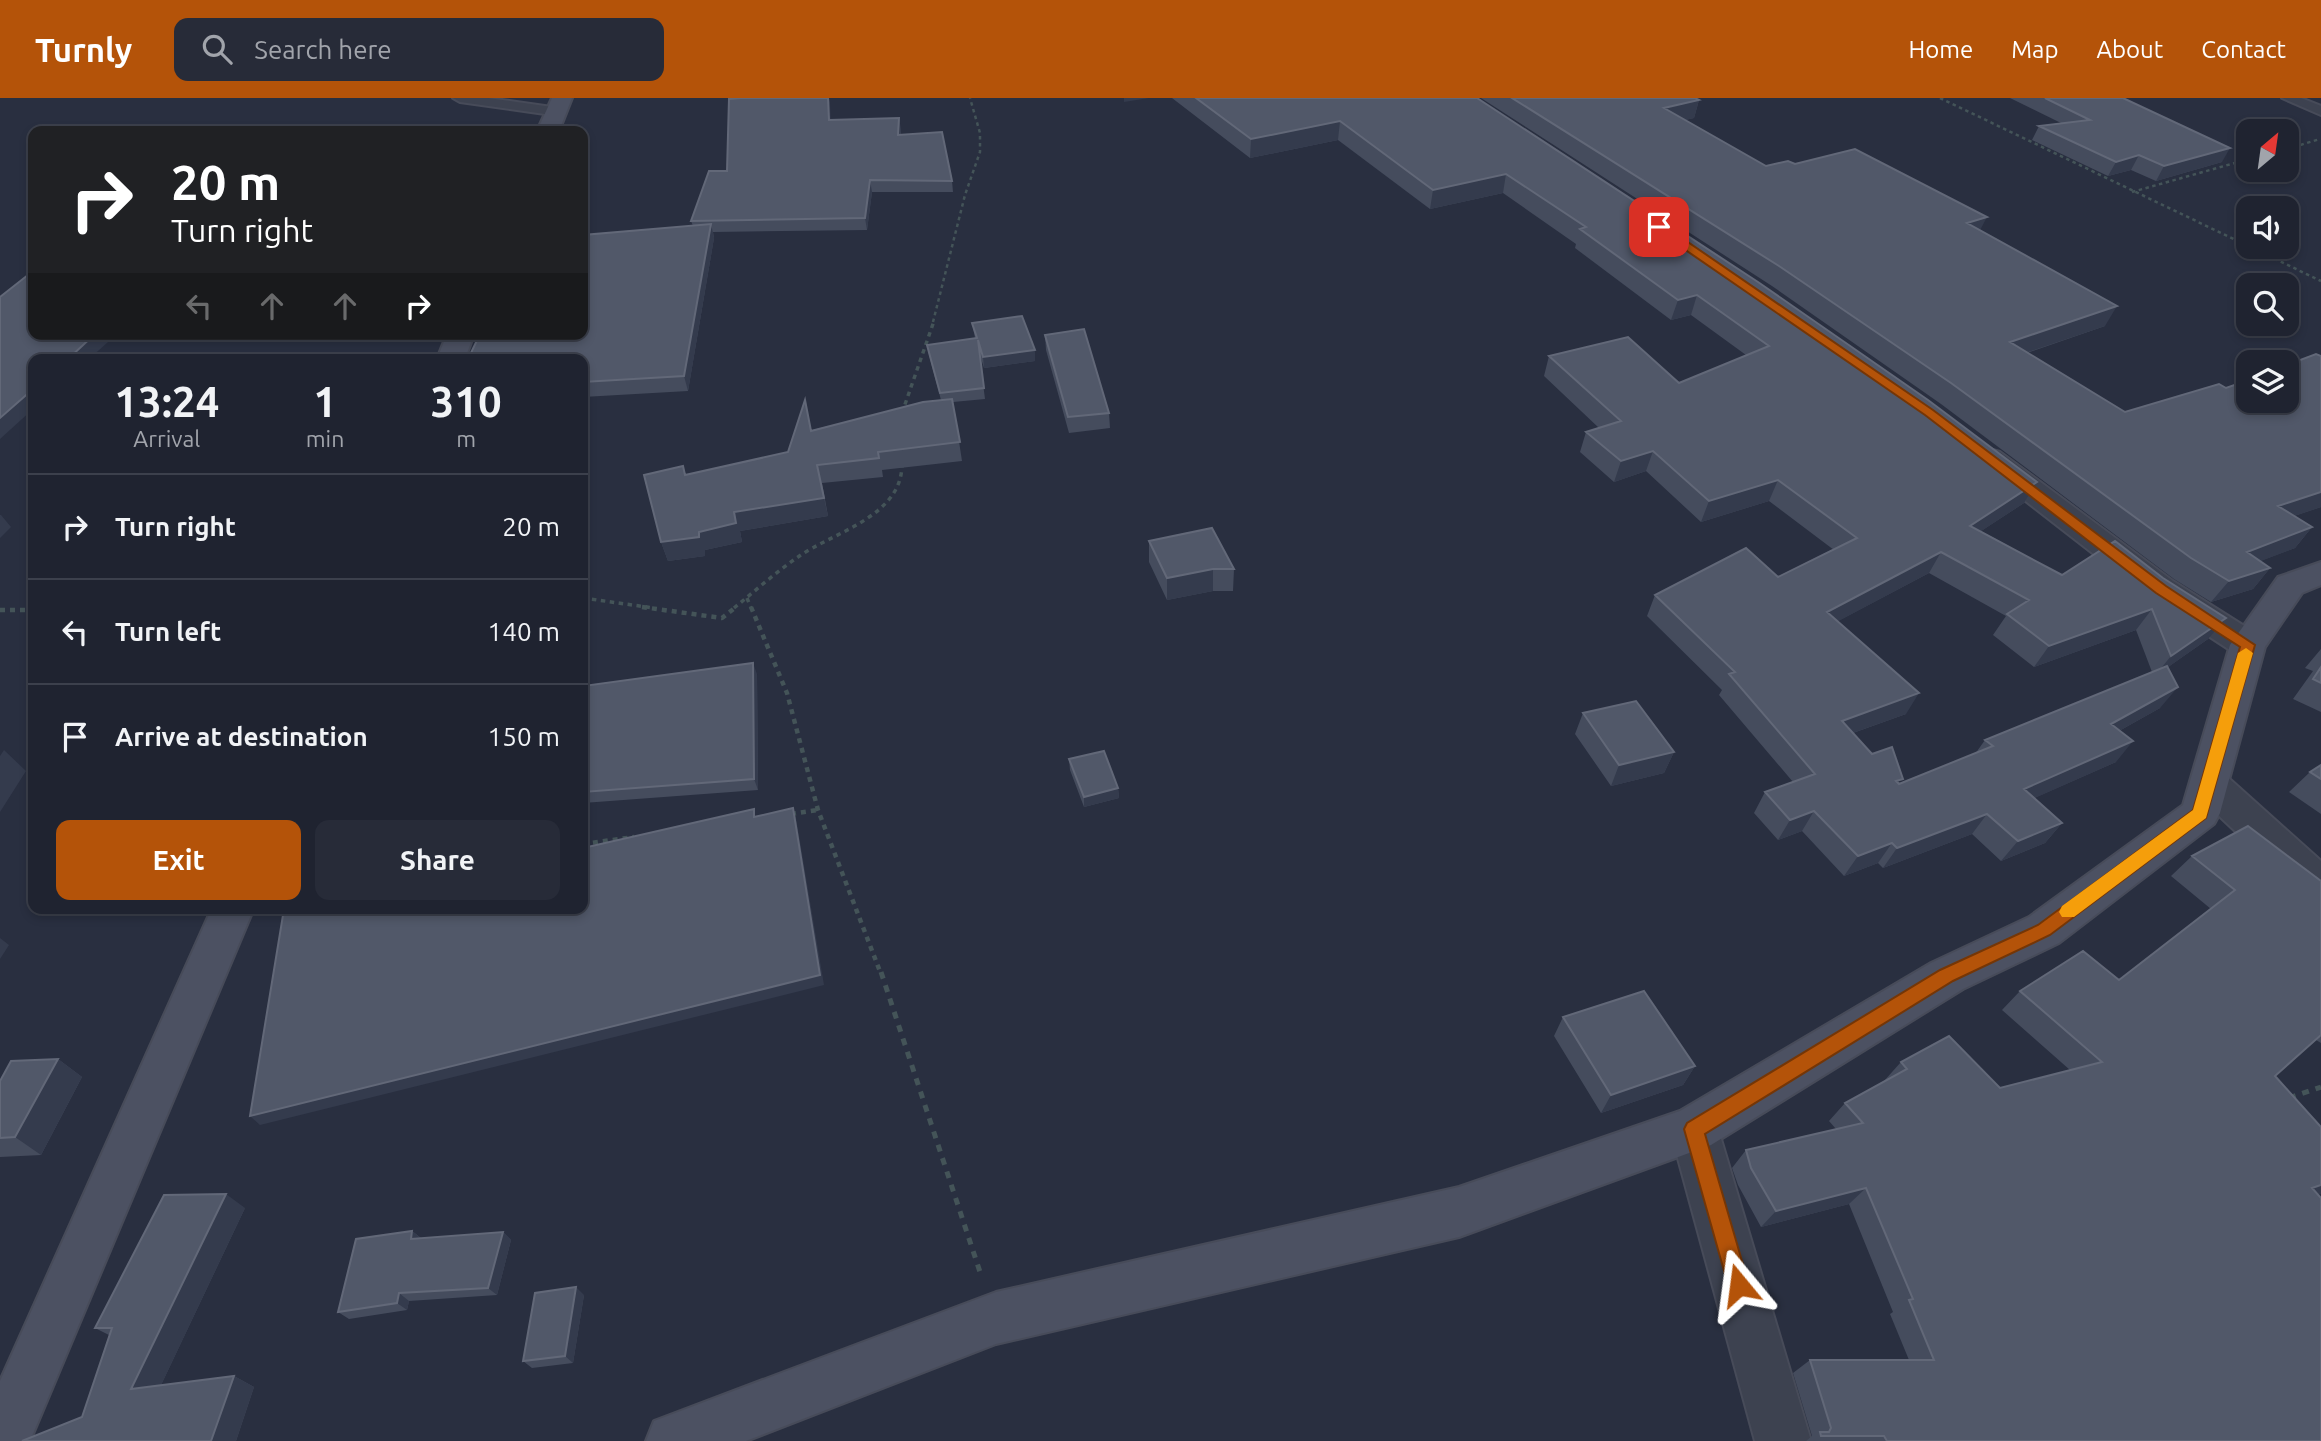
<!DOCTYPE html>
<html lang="en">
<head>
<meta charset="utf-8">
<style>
  body { margin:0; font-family:Ubuntu,sans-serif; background:#272b38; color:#f1f3f6; height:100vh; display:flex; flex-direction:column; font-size:26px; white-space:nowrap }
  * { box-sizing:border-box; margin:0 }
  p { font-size:23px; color:#a1a4ab }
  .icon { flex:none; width:38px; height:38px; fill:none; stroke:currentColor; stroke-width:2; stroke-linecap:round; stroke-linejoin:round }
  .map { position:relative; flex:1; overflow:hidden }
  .panel { position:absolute; left:28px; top:256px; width:560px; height:560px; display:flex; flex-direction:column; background:#1f2330; border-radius:14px; box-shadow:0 4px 10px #0003,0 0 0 2px #3c404c }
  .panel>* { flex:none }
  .hud { position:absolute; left:28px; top:28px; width:560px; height:214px; border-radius:14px; box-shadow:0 4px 10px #0003,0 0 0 2px #3c404c; background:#202124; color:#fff; overflow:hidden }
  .needle { width:46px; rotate:29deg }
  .fabs { position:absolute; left:2236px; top:21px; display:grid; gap:14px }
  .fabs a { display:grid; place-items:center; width:63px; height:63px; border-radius:14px; background:#1f2330; box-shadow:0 4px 10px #0003,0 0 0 2px #3c404c; font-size:35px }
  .pin { position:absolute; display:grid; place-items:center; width:60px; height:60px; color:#fff; margin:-30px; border-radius:14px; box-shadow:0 4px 10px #0006 }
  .me { position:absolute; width:77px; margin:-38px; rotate:344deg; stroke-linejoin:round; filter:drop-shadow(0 0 5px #0008) }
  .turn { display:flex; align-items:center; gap:24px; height:147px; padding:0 28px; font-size:32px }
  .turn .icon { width:91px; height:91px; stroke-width:2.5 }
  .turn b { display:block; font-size:49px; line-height:60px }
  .lanes { display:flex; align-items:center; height:66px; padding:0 28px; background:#0003; justify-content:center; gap:35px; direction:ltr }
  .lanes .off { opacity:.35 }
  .eta { display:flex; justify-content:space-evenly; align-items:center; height:119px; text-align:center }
  .eta b { font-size:42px; font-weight:600; line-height:49px }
  .action { display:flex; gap:14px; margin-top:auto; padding:14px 28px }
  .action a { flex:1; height:80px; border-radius:14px; background:#b45309; color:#fff; font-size:28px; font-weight:600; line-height:80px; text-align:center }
  .action a+a { background:#272b38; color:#f1f3f6 }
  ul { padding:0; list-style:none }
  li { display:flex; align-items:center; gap:21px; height:105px; padding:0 28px; border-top:2px solid #3c404c }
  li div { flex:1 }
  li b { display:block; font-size:26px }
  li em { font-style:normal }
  header { display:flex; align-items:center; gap:42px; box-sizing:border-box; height:98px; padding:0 35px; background:#b45309; color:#fff }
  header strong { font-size:33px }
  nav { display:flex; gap:38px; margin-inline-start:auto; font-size:24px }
  .search { width:490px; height:63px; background:#272b38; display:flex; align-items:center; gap:18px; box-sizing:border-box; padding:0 24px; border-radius:14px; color:#a1a4ab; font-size:26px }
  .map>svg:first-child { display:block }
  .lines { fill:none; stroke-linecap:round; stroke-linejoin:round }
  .lane-casing { stroke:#474b59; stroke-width:4 }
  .street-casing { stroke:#474b59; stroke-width:4 }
  .secondary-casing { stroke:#474b59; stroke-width:4 }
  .path-far3 { stroke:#445458; stroke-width:2.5; stroke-dasharray:3.5 3.5; stroke-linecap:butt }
  .path-far2 { stroke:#445458; stroke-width:3.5; stroke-dasharray:4.5 4.5; stroke-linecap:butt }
  .path-far1 { stroke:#445458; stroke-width:4.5; stroke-dasharray:5 5; stroke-linecap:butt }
  .path { stroke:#445458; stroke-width:5; stroke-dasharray:7 7; stroke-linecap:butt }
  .lane { fill:#3d4250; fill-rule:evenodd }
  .street { fill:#3d4250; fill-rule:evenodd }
  .secondary { fill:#4c5162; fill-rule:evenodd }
  .wall { fill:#454c5d; fill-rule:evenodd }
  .shaded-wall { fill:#343b4d }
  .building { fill:#515869; stroke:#626878; stroke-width:2 }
  .route { fill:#b45309; stroke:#753606; stroke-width:2 }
  .slow { fill:#f59e0b }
</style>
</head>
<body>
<header>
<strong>Turnly</strong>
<div class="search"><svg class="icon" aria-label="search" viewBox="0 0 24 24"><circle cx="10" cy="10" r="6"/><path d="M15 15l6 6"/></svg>Search here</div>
<nav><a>Home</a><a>Map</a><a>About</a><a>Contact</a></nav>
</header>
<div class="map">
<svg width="2321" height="1343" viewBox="0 0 2321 1343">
  <rect width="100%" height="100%" fill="#292f40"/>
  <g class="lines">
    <defs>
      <path id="lane" d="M 453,0 L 488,0 L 559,10 L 566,14 L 559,18 L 460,4 Z
        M 2282,0 L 2301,0 L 2321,8 L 2321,17 Z"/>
      <path id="street" d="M 1989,351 L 2000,354 L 2173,483 L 2260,538 L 2266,547 L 2260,556 L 2248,559 L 2236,556 L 2149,499 L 1978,366 L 1974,360 L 1978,354 Z
        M 2210,671 L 2224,676 L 2321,763 L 2321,805 L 2306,800 L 2196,696 L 2191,686 L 2196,676 Z
        M 1694,1009 L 1711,1015 L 1718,1031 L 1811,1343 L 1755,1343 L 1670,1031 L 1677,1015 Z"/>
      <path id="secondary" d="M 552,0 L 572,0 L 559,33 L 537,33 Z
        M 447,236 L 474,236 L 465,261 L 437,261 Z
        M 2321,464 L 2321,487 L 2302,495 L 2265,549 L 2220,715 L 2214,726 L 2059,845 L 1963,891 L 1711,1047 L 1459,1139 L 996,1246 L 746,1343 L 646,1343 L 654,1323 L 996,1194 L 1459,1089 L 1680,1013 L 1931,865 L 2029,819 L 2183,707 L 2230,547 L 2278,479 Z
        M 212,810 L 254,810 L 30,1343 L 0,1343 L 0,1283 Z"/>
    </defs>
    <use href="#lane" class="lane-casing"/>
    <use href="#street" class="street-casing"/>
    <use href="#secondary" class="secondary-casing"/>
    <path class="path-far3" d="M 1940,0 L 2321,183
      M 2287,51 L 2320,41
      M 2132,94 L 2249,61
      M 933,224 L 965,97 L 980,54 L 980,35 L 970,0"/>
    <path class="path-far2" d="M 902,315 L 934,223
      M 583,500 L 654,510
      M 747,500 L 751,510
      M 734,510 C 755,493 776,474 798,459 C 833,434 902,419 902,366"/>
    <path class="path-far1" d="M 642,509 L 722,520 L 736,509
      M 751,509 L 787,595 L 818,712 L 881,876
      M 0,512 L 33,512
      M 791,716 L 818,712
      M 583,746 L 634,739
      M 276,814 L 293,810"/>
    <path class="path" d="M 881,874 L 981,1177
      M 2289,1000 L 2321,989"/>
    <use href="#lane" class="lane"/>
    <use href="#street" class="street"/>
    <use href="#secondary" class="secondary"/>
  </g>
  <path class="wall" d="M 1172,0 L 1477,0 L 2037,384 L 2024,405 L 1981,433 L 2062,477 L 2115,443 L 2208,541 L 2168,569 L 2160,610 L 2119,633 L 2116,664 L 2034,700 L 2062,725 L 2045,745 L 2001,763 L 1972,736 L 1883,770 L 1878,765 L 1844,778 L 1802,733 L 1778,742 L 1754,715 L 1765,694 L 1793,684 L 1719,597 L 1722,592 L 1647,518 L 1655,497 L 1778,479 L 1834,452 L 1769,403 L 1701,424 L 1646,373 L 1614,384 L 1580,354 L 1586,334 L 1599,330 L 1544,278 L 1549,258 L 1679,285 L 1746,257 L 1691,217 L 1671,222 L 1575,150 L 1576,146 L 1503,95 L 1430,111 L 1338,42 L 1250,60 ZM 1929,475 L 2006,518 L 1993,537 L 2034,569 L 2136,532 L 2152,574 L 1985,642 L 1975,656 L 1900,685 L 1853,635 L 1906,616 L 1838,523 Z
    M 1481,0 L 1695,0 L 1699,2 L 1694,20 L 1685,22 L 1766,68 L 1795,66 L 1981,132 L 2105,228 L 2027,255 L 2125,314 L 2226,290 L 2321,258 L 2321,409 L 2294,418 L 2312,429 L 2295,450 L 2260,463 L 2270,470 L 2253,491 L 2211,504 L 2174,481 L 1941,306 L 1772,188 Z
    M 2010,0 L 2123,0 L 2222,64 L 2156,83 L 2131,72 L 2108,78 L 2032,42 L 2039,28 L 2061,25 Z
    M 830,4 L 830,22 L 901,31 L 901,37 L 952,83 L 953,94 L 872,94 L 867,132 L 713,134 L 714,140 L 688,293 L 583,299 L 583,261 L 477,241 L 475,236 L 583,236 L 693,128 L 691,123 L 727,73 Z
    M 972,225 L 1035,263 L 984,270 L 979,254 L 985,301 L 953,304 L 962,363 L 882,372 L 883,379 L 822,385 L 828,418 L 740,433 L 742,444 L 705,452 L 705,458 L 668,463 L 661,444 L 683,368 L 686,377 L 788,354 L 812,332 L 941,302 L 929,257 L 927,247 L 975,240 Z
    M 1045,237 L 1109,315 L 1110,330 L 1069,335 L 1046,252 Z
    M 1149,443 L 1234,471 L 1233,493 L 1213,493 L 1167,502 L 1149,464 Z
    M 2321,551 L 2321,614 L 2293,601 L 2313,573 L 2305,570 Z
    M 757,576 L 758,692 L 583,705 L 583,588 Z
    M 1583,615 L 1674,654 L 1664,675 L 1611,688 L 1575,636 Z
    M 1069,661 L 1118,690 L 1119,700 L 1084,709 L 1070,672 Z
    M 2321,667 L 2321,716 L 2289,694 L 2310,674 Z
    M 2192,758 L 2321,783 L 2321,945 L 2316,942 L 2275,978 L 2318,1097 L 2321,1343 L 1806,1343 L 1812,1338 L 1793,1275 L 1810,1262 L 1909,1262 L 1890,1216 L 1893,1214 L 1849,1106 L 1761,1129 L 1738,1087 L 1732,1070 L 1746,1052 L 1836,1031 L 1829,1023 L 1845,1005 L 1884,983 L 1901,964 L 2000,990 L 2070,972 L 2002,912 L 2020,893 L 2119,882 L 2211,811 L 2171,778 Z
    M 1563,919 L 1695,968 L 1683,987 L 1601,1015 L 1554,938 Z
    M 58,961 L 82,979 L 41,1057 L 0,1059 L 0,983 Z
    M 245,1110 L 161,1287 L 234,1278 L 254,1289 L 236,1343 L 22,1343 L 82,1319 L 109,1237 L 95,1230 Z
    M 412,1133 L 421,1140 L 503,1134 L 511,1142 L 497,1197 L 409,1203 L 407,1212 L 349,1221 L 338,1214 Z
    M 584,1197 L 573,1265 L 532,1270 L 523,1263 Z"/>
  <path class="shaded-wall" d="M 828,0 L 829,0 L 830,4 L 831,34 L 829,22 Z
    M 1124,0 L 1149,0 L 1124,4 Z
    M 1699,2 L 1694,20 L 1659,28 L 1664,10 Z
    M 899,20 L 901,31 L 900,48 L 898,37 Z
    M 1340,23 L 1338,42 L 1250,60 L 1251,41 Z
    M 2230,50 L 2222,64 L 2156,83 L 2164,68 Z
    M 2139,57 L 2131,72 L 2108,78 L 2116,64 Z
    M 1506,76 L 1503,95 L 1430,111 L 1433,92 Z
    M 870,82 L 872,94 L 867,132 L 865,120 Z
    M 1987,119 L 1977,138 L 1967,125 Z
    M 711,126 L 714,140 L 688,293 L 684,278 Z
    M 1697,197 L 1691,217 L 1671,222 L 1678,202 Z
    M 2117,208 L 2105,228 L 1999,264 L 2010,244 Z
    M 95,236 L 117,236 L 89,261 L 68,261 Z
    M 1035,252 L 1035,263 L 984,270 L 983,259 Z
    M 33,291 L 33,311 L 0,341 L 0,320 Z
    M 1653,353 L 1646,373 L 1614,384 L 1621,363 Z
    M 817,367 L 828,418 L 740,433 L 742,444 L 705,452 L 705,458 L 668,463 L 661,444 L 699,434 Z
    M 1778,382 L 1769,403 L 1701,424 L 1709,403 Z
    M 2037,384 L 2024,405 L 1957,449 L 1970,428 Z
    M 2321,394 L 2321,409 L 2262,429 L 2278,408 Z
    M 0,417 L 1,417 L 11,429 L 0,440 Z
    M 2312,429 L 2295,450 L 2229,475 L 2247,454 Z
    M 1941,454 L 1929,475 L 1816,535 L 1827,514 Z
    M 2270,470 L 2253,491 L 2211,504 L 2229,483 Z
    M 1213,471 L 1213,493 L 1167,502 L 1167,480 Z
    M 2152,511 L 2136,532 L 2034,569 L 2049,548 Z
    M 2226,520 L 2208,541 L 2154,579 L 2171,558 Z
    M 753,565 L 757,576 L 758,692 L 754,681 Z
    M 2178,589 L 2160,610 L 2094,647 L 2111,626 Z
    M 1919,595 L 1906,616 L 1830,643 L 1842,623 Z
    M 2133,643 L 2116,664 L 2008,712 L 2024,691 Z
    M 4,652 L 26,673 L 0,714 L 0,658 Z
    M 1674,654 L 1664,675 L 1611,688 L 1619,667 Z
    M 1118,690 L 1119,700 L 1084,709 L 1084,699 Z
    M 793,710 L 796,720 L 824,887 L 260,1027 L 250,1018 Z
    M 1814,713 L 1802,733 L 1778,742 L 1790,722 Z
    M 1987,716 L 1972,736 L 1883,770 L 1897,750 Z
    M 2062,725 L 2045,745 L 2001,763 L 2018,743 Z
    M 1892,745 L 1878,765 L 1844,778 L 1858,758 Z
    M 0,840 L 9,847 L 0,861 Z
    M 58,961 L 82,979 L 41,1057 L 15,1039 Z
    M 1695,968 L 1683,987 L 1601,1015 L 1611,997 Z
    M 2321,1087 L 2321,1096 L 2284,1106 L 2312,1090 Z
    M 1866,1090 L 1849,1106 L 1761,1129 L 1776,1113 Z
    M 226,1096 L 245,1110 L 154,1302 L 131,1291 Z
    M 412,1133 L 422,1141 L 411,1141 Z
    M 503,1134 L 511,1142 L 497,1197 L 488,1190 Z
    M 576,1189 L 584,1197 L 573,1265 L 565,1258 Z
    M 399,1195 L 409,1203 L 407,1212 L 397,1205 Z
    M 234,1278 L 254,1289 L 236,1343 L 211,1343 Z"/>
  <path class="building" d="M 741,0 L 828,0 L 829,22 L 899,20 L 898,37 L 942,34 L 952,83 L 870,82 L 865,120 L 691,123 L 709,73 L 727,73 L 729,1 Z
    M 1196,0 L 1477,0 L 1758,184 L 1928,302 L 2037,384 L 1970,428 L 2062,477 L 2115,443 L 2163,480 L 2226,520 L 2171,558 L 2152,511 L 2049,548 L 2007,516 L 2029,502 L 1941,454 L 1827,514 L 1919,595 L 1842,623 L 1872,656 L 1892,649 L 1903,681 L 1896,683 L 1899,686 L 1993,648 L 1985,642 L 2167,568 L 2178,589 L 2111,626 L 2133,643 L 2024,691 L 2062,725 L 2018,743 L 1987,716 L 1897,750 L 1892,745 L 1858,758 L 1814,713 L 1790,722 L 1765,694 L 1815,676 L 1729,576 L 1735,574 L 1655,497 L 1746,450 L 1778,479 L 1857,440 L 1778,382 L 1709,403 L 1653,353 L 1621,363 L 1586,334 L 1621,323 L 1549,258 L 1628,239 L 1679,285 L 1769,248 L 1697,197 L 1678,202 L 1580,131 L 1586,129 L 1506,76 L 1433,92 L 1340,23 L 1251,41 Z
    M 1512,0 L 1695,0 L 1699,2 L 1664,10 L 1766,68 L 1788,63 L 1795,66 L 1855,51 L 1987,119 L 1967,125 L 2117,208 L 2010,244 L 2125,314 L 2219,286 L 2226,290 L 2249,282 L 2249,303 L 2287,303 L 2287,267 L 2316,256 L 2321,258 L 2321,394 L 2278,408 L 2312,429 L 2247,454 L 2270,470 L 2229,483 L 2191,460 L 1951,285 L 1779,168 Z
    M 2045,0 L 2123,0 L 2230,50 L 2164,68 L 2139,57 L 2116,64 L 2039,28 L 2090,22 Z
    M 711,126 L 684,278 L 583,284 L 583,261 L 468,261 L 480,236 L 583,236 L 583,137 Z
    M 33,173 L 33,236 L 95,236 L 68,261 L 33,261 L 33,291 L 0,320 L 0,199 Z
    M 1022,218 L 1035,252 L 983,259 L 978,242 L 984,290 L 940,295 L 927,247 L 977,240 L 972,225 Z
    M 1084,231 L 1109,315 L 1068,319 L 1045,237 Z
    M 952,301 L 960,344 L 878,354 L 879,360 L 817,367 L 824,400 L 734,414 L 736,425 L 699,434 L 699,439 L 661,444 L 644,377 L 683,368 L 685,377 L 788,354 L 805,302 L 811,333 L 923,304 Z
    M 1212,430 L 1234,471 L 1213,471 L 1167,480 L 1149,443 Z
    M 753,565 L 754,681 L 583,694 L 583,588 Z
    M 2321,569 L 2321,585 L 2313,581 Z
    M 1636,603 L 1674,654 L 1619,667 L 1583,615 Z
    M 1104,653 L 1118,690 L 1084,699 L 1069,661 Z
    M 2321,667 L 2321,681 L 2310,674 Z
    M 793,710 L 820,877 L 250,1018 L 283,817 L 312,810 L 583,810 L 583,750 L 754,711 L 754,719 Z
    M 2248,728 L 2321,783 L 2321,937 L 2275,978 L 2321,1029 L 2321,1087 L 2312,1090 L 2321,1100 L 2321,1343 L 1887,1343 L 1884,1338 L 1821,1338 L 1820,1334 L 1829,1334 L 1831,1330 L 1810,1262 L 1934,1262 L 1909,1202 L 1913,1201 L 1866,1090 L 1776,1113 L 1751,1070 L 1746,1052 L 1863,1025 L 1845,1005 L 1907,971 L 1901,964 L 1949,938 L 2000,990 L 2102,964 L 2020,893 L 2083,853 L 2119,882 L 2235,792 L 2192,758 Z
    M 1644,893 L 1695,968 L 1611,997 L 1563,919 Z
    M 58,961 L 15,1039 L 0,1040 L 0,983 L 11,963 Z
    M 226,1096 L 131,1291 L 234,1278 L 211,1343 L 22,1343 L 82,1319 L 112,1230 L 95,1230 L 164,1097 Z
    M 412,1133 L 411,1141 L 503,1134 L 488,1190 L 399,1195 L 397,1205 L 338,1214 L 356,1141 Z
    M 576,1189 L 565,1258 L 523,1263 L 535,1195 Z"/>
  <path class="route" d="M 1655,127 L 1663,127 L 1933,312 L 2166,488 L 2255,547 L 2206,720 L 2050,837 L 1953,883 L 1705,1036 L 1749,1187 L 1746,1195 L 1739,1198 L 1731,1195 L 1728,1187 L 1684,1031 L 1687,1025 L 1940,872 L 2038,827 L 2193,712 L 2240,549 L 2156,495 L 1925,317 L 1655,131 Z"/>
  <path class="slow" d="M 2246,550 L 2253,555 L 2206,720 L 2074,819 L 2062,819 L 2059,814 L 2062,808 L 2193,712 L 2238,555 Z"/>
</svg>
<div class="fabs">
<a><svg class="needle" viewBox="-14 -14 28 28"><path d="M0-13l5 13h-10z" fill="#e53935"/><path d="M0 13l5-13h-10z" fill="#a1a4ab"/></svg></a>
<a><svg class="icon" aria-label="sound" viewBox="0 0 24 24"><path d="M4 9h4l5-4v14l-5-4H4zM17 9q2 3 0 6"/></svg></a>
<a><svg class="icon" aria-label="search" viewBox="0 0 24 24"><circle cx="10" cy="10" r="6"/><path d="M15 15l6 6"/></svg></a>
<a><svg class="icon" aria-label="layers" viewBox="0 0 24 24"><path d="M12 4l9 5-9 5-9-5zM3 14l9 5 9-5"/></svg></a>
</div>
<div class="pin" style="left:1659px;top:129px;background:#d93025"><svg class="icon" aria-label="arrive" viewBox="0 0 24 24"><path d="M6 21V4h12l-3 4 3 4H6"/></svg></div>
<svg class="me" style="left:1739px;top:1187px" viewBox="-20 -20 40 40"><path d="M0-17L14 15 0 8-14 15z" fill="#b45309" stroke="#fff" stroke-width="4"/></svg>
<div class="hud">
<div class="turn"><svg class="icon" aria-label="right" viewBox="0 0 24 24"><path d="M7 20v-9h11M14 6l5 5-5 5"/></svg><div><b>20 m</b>Turn right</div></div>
<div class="lanes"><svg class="icon off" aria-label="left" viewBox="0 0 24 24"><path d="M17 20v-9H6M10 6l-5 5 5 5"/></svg><svg class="icon off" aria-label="ahead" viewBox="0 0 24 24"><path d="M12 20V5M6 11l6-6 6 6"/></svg><svg class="icon off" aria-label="ahead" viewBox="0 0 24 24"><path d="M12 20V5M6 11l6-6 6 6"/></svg><svg class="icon" aria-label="right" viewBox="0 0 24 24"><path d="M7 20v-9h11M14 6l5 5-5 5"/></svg></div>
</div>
<section class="panel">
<div class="eta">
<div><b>13:24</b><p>Arrival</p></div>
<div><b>1</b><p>min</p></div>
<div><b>310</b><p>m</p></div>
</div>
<ul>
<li><svg class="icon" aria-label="right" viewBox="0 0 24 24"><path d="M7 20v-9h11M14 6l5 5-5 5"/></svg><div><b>Turn right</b></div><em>20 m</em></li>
<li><svg class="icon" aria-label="left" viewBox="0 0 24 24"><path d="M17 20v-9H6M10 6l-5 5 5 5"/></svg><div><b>Turn left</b></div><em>140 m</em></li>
<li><svg class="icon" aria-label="arrive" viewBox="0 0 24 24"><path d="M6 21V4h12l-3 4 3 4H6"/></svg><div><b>Arrive at destination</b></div><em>150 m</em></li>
</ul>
<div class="action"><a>Exit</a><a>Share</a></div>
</section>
</div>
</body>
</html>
